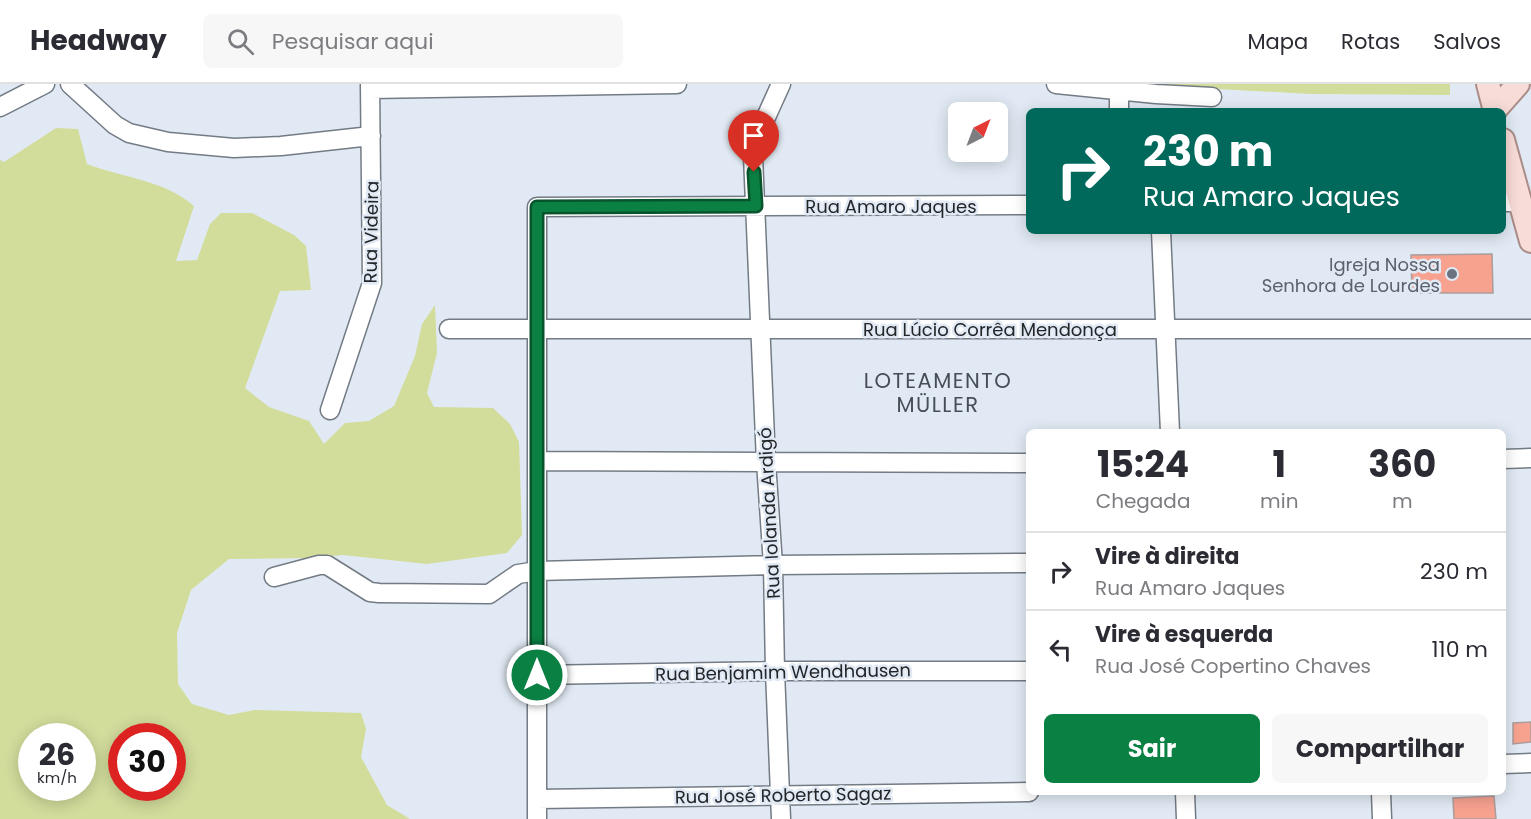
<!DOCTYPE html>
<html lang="pt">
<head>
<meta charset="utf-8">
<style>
  body { margin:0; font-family:Poppins,sans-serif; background:#f7f7f7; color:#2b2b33; height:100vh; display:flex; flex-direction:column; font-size:22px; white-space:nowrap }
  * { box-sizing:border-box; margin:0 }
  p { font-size:20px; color:#7c7c81 }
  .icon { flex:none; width:33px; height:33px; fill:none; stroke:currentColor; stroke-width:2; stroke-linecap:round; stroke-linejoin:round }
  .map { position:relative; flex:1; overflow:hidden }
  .panel { position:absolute; left:1026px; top:345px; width:480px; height:366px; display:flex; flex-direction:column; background:#fff; border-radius:9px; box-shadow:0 3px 15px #0003 }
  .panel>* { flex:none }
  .guide { position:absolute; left:1026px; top:24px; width:480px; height:126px; border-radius:9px; box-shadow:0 3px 15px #0003; background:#00695c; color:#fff; overflow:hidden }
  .needle { width:39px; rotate:42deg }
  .controls { position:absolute; left:948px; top:18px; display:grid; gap:12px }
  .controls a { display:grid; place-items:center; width:60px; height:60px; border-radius:9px; background:#fff; box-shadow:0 3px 15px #0003; font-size:30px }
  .speed { position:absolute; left:18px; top:639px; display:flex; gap:12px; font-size:30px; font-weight:700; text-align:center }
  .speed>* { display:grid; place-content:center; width:78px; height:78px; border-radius:50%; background:#fff; box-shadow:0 3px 15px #0003; line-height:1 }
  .speed small { font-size:15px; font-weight:400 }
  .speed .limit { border:9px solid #d22; background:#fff; color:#111 }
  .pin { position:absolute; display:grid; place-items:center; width:51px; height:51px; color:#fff; margin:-62px -26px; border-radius:50% 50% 50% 0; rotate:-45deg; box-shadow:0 0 6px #0007 }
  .pin .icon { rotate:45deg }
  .me { position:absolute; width:66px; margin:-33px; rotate:0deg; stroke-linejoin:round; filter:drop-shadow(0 0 4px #0008) }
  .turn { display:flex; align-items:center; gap:21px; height:126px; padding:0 18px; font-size:27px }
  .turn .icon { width:78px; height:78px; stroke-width:2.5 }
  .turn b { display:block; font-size:42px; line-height:51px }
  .eta { display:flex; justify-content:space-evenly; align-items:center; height:102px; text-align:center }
  .eta b { font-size:36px; font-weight:700; line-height:42px }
  .button { display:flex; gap:12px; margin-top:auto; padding:12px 18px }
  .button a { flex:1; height:69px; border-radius:9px; background:#0b8043; color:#fff; font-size:24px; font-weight:700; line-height:69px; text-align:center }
  .button a+a { background:#f7f7f7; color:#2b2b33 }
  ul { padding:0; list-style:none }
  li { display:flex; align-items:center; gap:18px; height:78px; padding:0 18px; border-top:2px solid #e1e1e2 }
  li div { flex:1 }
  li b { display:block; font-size:22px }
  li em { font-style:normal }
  header { display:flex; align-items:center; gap:36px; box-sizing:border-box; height:84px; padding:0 30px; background:#fff; border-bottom:2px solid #e1e1e2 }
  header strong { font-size:28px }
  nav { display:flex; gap:33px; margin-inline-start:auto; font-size:21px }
  .search { width:420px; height:54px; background:#f7f7f7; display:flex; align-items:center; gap:15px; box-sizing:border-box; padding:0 21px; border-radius:9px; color:#7c7c81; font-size:22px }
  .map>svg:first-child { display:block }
  .green { fill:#d2dc9b; fill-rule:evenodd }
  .building { fill:#f7a18f; stroke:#ab9d9b; stroke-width:1.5 }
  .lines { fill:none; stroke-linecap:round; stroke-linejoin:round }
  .minor-casing { stroke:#737b84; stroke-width:21 }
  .major-casing { stroke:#aa8d89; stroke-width:26 }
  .minor { stroke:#fff; stroke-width:18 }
  .major { stroke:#f8dcd7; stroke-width:22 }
  .route-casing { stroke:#07532c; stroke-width:15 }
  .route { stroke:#0b8043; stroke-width:10 }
  .worship-dot { fill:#6b7280; stroke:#e1eaf4; stroke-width:2 }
  .labels { text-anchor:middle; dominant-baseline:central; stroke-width:5; stroke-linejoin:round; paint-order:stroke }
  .street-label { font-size:18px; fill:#222629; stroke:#e1eaf4 }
  .worship-label { font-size:18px; fill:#5b616d; stroke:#e1eaf4; text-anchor:end }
  .quarter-label { font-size:21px; letter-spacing:1.5px; fill:#464e56; stroke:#e1eaf4 }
</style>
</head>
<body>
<header>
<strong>Headway</strong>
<div class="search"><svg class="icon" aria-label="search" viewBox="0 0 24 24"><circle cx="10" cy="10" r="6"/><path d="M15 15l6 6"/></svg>Pesquisar aqui</div>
<nav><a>Mapa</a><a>Rotas</a><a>Salvos</a></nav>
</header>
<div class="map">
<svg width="1531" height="735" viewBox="0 0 1531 735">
  <rect width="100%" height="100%" fill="#e1eaf4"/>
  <path class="green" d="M 1126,0 L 1450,0 L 1450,11 L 1311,10 Z
    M 56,44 L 78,45 L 87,80 C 123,94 165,96 194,122 L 176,177 L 197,176 L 210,140 L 221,129 L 252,129 L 294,151 L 306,162 L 311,206 L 280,207 L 245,304 L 269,323 L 309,337 L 324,360 L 345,339 L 369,337 L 394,322 L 415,272 L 422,240 L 435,221 L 437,269 L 427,309 L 434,323 L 493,324 L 510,340 L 519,358 L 522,451 L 507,469 L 427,480 L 343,471 L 309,474 L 229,475 L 191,506 L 177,549 L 178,600 L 192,620 L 229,631 L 255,626 L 361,629 L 366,645 L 361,673 L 387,721 L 410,735 L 0,735 L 0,76 L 4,78 ZM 32,652 L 82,652 L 82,704 L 32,704 ZM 122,652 L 172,652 L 172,704 L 122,704 Z"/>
  <path class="building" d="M 1492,170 L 1493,209 L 1412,209 L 1411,171 Z
    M 1531,638 L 1531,658 L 1513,660 L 1513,639 Z
    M 1494,712 L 1496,735 L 1454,735 L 1453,714 Z"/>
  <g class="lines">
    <defs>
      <path id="minor" d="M 70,0 L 115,41 L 129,49 L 168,58 L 234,64 L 281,62 L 371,52
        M 1056,0 L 1156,10 L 1212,13
        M 370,5 L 677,0
        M 0,23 L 45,0
        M 1119,27 L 1119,7
        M 1503,118 L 1520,118
        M 1161,147 L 1170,348
        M 449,245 L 1531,245
        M 330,326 L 372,199 L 370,0
        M 1503,375 L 1531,374
        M 537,377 L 1029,379
        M 274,493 L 319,481 L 327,481 L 370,508 L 379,509 L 489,510 L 518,490 L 537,487 L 773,481 L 1029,479
        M 537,591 L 775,587 L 1029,587
        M 1503,680 L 1531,679
        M 1185,708 L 1186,735
        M 1381,708 L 1382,735
        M 537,715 L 1029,708
        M 537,735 L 537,123 L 1029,121
        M 781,735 L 775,587 L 773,481 L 766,378 L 753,72 L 757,53 L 781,0"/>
      <path id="major" d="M 1488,0 L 1495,27
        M 1495,26 L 1518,0
        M 1503,56 L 1531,157"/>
    </defs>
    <use href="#minor" class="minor-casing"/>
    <use href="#major" class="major-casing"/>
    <use href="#minor" class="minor"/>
    <use href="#major" class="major"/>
  </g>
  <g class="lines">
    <defs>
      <path id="route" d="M 537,591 L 537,123 L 756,122 L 754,88"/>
    </defs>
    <use href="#route" class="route-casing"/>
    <use href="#route" class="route"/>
  </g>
  <circle class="worship-dot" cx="1452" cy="190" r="6"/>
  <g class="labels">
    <g class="street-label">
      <text x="891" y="122">Rua Amaro Jaques</text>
      <text transform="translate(371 148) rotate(-89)">Rua Videira</text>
      <text x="990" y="245">Rua Lúcio Corrêa Mendonça</text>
      <text transform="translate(769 429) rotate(-93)">Rua Iolanda Ardigó</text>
      <text transform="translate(783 588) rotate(-1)">Rua Benjamim Wendhausen</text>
      <text transform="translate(783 711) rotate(-1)">Rua José Roberto Sagaz</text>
    </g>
    <g class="worship-label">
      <text x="1440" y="180">Igreja Nossa<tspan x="1440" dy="21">Senhora de Lourdes</tspan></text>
    </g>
    <g class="quarter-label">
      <text x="938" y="296">LOTEAMENTO<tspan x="938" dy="24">MÜLLER</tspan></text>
    </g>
  </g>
</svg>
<div class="controls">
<a><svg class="needle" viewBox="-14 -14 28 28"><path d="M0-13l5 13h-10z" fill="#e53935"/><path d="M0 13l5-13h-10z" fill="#7c7c81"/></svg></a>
</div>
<div class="speed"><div>26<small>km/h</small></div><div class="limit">30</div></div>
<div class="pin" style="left:754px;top:88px;background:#d93025"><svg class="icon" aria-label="arrive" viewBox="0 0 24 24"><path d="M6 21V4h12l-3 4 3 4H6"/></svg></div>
<svg class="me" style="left:537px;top:591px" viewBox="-20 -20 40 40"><circle r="17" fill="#0b8043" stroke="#fff" stroke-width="3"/><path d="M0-11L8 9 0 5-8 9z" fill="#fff"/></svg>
<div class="guide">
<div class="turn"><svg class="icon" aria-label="right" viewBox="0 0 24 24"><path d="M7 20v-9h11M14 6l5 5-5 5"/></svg><div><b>230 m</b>Rua Amaro Jaques</div></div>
</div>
<section class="panel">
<div class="eta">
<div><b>15:24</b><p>Chegada</p></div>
<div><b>1</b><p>min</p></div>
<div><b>360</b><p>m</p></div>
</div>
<ul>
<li><svg class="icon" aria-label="right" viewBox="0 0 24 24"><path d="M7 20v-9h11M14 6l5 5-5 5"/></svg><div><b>Vire à direita</b><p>Rua Amaro Jaques</p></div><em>230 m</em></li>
<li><svg class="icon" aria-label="left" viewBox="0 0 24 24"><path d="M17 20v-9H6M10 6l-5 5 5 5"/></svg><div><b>Vire à esquerda</b><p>Rua José Copertino Chaves</p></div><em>110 m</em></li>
</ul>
<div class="button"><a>Sair</a><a>Compartilhar</a></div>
</section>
</div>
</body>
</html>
